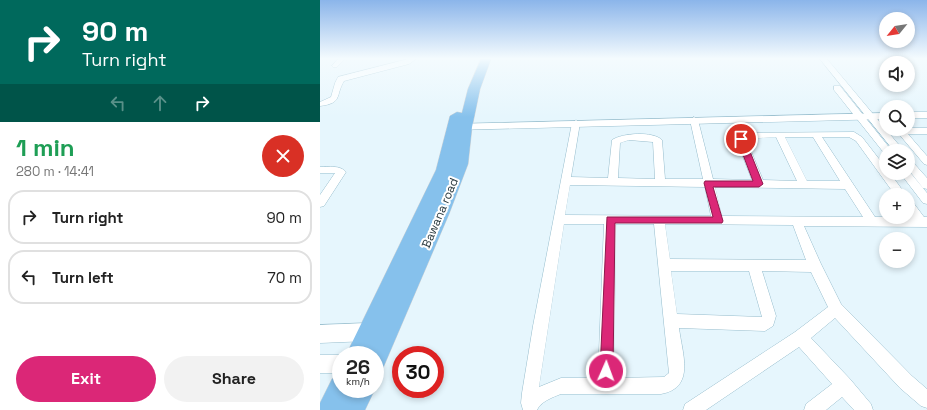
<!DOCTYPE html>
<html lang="en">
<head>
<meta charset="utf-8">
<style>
  body { margin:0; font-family:"Space Grotesk",sans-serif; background:#f2f2f2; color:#222; height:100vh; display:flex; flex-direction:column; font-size:15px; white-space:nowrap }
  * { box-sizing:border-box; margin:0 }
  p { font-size:13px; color:#767676 }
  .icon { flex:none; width:22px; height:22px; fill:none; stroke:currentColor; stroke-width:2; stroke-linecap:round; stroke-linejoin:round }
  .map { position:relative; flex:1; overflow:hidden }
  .drawer { display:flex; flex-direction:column; background:#fff; width:320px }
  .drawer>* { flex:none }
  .top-card { background:#00695c; color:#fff; overflow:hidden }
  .needle { width:26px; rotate:240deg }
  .buttons { position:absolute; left:559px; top:12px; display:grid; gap:8px }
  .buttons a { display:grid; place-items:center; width:36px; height:36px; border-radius:50%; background:#fff; box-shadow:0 2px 6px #0003; font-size:20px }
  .speed { position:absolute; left:12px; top:346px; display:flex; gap:8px; font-size:20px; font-weight:700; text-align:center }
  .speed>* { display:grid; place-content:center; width:52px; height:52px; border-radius:50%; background:#fff; box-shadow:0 2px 6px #0003; line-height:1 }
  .speed small { font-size:10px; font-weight:400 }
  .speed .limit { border:6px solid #d22; background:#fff; color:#111 }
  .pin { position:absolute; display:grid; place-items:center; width:34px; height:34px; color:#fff; margin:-17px; border:2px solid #fff; border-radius:50%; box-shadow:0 1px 4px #0007 }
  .me { position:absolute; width:44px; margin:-22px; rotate:2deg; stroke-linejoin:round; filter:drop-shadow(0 0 3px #0008) }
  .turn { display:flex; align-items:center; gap:14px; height:84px; padding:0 16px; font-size:18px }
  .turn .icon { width:52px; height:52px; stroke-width:2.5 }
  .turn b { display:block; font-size:28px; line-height:34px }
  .lanes { display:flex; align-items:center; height:38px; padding:0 16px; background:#0003; justify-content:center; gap:20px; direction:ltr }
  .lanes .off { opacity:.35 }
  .round { display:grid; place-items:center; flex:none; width:42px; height:42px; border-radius:21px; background:#f2f2f2 }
  .head { display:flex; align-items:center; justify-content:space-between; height:68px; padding:0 16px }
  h1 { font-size:24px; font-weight:800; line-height:30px; color:#1e9e55 }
  .primary-button { display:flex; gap:8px; margin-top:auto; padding:8px 16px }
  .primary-button a { flex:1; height:46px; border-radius:24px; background:#db2777; color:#fff; font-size:16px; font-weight:800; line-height:46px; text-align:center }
  .primary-button a+a { background:#f2f2f2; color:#222 }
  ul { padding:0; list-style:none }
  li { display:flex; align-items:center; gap:12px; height:54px; margin:0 8px 6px; padding:0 8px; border:2px solid #e0e0e0; border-radius:16px }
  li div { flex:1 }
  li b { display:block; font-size:15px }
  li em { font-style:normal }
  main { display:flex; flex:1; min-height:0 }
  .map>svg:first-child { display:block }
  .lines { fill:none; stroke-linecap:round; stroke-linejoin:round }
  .minor-casing { stroke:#96bdcd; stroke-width:1 }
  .tertiary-casing { stroke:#96bdcd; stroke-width:1 }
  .primary-casing { stroke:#d0d3d5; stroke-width:1 }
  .minor { fill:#fff; fill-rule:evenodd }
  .tertiary { fill:#fff; fill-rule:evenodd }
  .primary { fill:#86c1ec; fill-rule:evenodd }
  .route { fill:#db2777; stroke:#8e194d }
  .labels { text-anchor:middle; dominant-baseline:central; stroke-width:4; stroke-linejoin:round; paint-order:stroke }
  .street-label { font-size:12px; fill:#28383e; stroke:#fff }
</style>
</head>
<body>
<main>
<section class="drawer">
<div class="top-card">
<div class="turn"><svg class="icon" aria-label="right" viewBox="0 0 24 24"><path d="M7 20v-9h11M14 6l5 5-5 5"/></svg><div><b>90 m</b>Turn right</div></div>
<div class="lanes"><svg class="icon off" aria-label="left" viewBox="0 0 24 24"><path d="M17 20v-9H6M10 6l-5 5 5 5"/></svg><svg class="icon off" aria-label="ahead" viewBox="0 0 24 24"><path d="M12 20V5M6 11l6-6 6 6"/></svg><svg class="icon" aria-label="right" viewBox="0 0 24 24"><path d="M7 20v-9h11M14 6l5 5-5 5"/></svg></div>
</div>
<div class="head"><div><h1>1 min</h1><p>280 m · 14:41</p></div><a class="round" style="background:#d93025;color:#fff"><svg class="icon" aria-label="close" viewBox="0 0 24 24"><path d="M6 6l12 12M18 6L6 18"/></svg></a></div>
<ul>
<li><svg class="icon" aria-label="right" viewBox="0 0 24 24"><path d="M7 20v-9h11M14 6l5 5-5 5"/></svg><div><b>Turn right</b></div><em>90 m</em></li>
<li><svg class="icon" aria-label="left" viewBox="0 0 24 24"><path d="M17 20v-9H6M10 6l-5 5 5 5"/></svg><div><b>Turn left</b></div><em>70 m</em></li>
</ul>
<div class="primary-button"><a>Exit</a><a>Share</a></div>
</section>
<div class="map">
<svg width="607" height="410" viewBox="0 0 607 410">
  <rect width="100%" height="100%" fill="#e6f6fd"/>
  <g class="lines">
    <defs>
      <path id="minor" d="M 18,59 L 25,59 L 17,67 L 13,67 L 12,66 Z
        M 88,59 L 96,59 L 89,64 L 24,81 C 15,96 23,103 0,106 L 0,102 L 11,97 L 15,83 L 18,77 Z
        M 500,59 L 507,59 L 584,151 L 574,151 Z
        M 514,86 L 520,86 L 572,151 L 566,151 L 566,154 L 564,153 L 514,90 Z
        M 374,117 L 378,120 L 393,179 L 432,180 L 416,139 L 420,133 L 534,132 L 542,137 L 566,168 L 566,173 L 570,173 L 586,195 L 575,195 L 536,141 L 529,137 L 502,137 L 555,217 L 591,217 L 588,212 L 588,200 L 592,201 L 604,217 L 607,217 L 607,227 L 484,226 L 501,264 L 521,304 L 592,376 L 607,389 L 607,408 L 601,406 L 580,388 L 515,318 L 491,338 L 530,379 L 551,404 L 553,410 L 534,410 L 522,397 L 506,410 L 484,410 L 486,404 L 512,384 L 479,347 L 386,410 L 363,410 L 365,404 L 475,332 L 508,307 L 491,272 L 442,271 L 456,316 L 453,326 L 445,331 L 359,328 C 362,353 376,388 341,394 L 241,394 C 233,397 220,402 217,410 L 203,410 L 201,403 L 202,393 L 213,326 L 252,123 L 256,120 L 260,123 L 251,177 L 288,178 L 292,140 C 302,133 333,131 342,140 L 345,179 L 383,179 L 370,120 ZM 456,137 L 477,181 L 443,180 L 426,139 ZM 465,137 L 493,137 L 520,181 L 487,181 ZM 309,140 L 333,142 L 335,179 L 298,178 L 300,143 ZM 250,185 L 385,187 L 391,216 L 245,215 ZM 395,187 L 525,189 L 543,217 L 402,216 ZM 244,224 L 284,224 L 278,378 L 241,378 L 219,387 ZM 296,224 L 334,224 L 349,373 L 344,377 L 294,378 ZM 345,224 L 473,225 L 486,260 L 350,259 ZM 351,271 L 429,271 L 442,317 L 357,314 Z
        M 588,128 L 607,128 L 607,134 L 588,134 L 607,156 L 607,165 L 604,164 L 578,133 Z
        M 588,159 L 591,160 L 607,178 L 607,189 L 603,188 L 588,169 Z
        M 0,167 C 9,167 20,165 26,172 L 4,206 L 0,207 L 0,195 L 15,173 L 0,173 Z
        M 589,171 L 607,193 L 607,204 L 603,203 L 580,173 L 588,173 Z"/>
      <path id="tertiary" d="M 588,112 L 607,112 L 607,118 L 588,118 Z
        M 566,113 L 566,119 L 135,130 L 130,127 L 135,124 Z
        M 48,323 L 54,326 L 57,332 L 54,338 L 48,341 L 0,343 L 0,325 Z
        M 0,355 L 22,355 L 21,373 L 0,373 Z"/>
      <path id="primary" d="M 161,59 L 171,59 L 160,89 L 152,127 L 148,164 L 129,214 L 63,368 L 55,372 L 55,355 L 26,355 L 116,170 L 130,116 L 137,112 L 142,113 L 148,89 Z
        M 21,375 L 21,389 L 55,389 L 45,410 L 0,410 L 0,403 L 12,379 Z"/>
    </defs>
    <use href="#minor" class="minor-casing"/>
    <use href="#tertiary" class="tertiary-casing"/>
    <use href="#primary" class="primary-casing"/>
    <use href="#minor" class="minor"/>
    <use href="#tertiary" class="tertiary"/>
    <use href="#primary" class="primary"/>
  </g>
  <linearGradient id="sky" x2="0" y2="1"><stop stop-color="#8bb5ea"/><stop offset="0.5" stop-color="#f4fbfe"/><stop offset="1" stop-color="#f4fbfe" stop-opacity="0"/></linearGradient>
  <rect width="607" height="117" fill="url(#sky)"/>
  <path class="route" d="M 418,137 L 425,139 L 443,184 L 439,187 L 393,187 L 403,221 L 402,223 L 295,223 L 293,371 L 291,376 L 286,378 L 281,376 L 280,371 L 287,217 L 393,217 L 384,183 L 385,181 L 433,181 L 417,139 Z"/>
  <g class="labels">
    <g class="street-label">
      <text transform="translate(120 213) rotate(-67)">Bawana road</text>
    </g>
  </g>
</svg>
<div class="buttons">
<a><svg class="needle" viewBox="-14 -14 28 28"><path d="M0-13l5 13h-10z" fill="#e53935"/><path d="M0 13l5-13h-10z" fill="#767676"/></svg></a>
<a><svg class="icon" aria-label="sound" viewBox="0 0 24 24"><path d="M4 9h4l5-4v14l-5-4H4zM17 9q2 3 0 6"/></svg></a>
<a><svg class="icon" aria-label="search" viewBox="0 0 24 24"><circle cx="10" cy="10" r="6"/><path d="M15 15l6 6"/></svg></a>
<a><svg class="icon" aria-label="layers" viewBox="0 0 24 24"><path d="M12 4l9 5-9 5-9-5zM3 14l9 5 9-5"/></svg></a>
<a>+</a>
<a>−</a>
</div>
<div class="speed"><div>26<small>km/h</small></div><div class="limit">30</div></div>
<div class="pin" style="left:421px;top:139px;background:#d93025"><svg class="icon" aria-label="arrive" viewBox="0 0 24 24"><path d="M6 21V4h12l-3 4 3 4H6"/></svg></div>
<svg class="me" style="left:286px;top:371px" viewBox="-20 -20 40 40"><circle r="17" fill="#db2777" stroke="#fff" stroke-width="3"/><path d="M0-11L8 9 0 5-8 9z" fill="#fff"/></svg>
</div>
</main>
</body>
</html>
